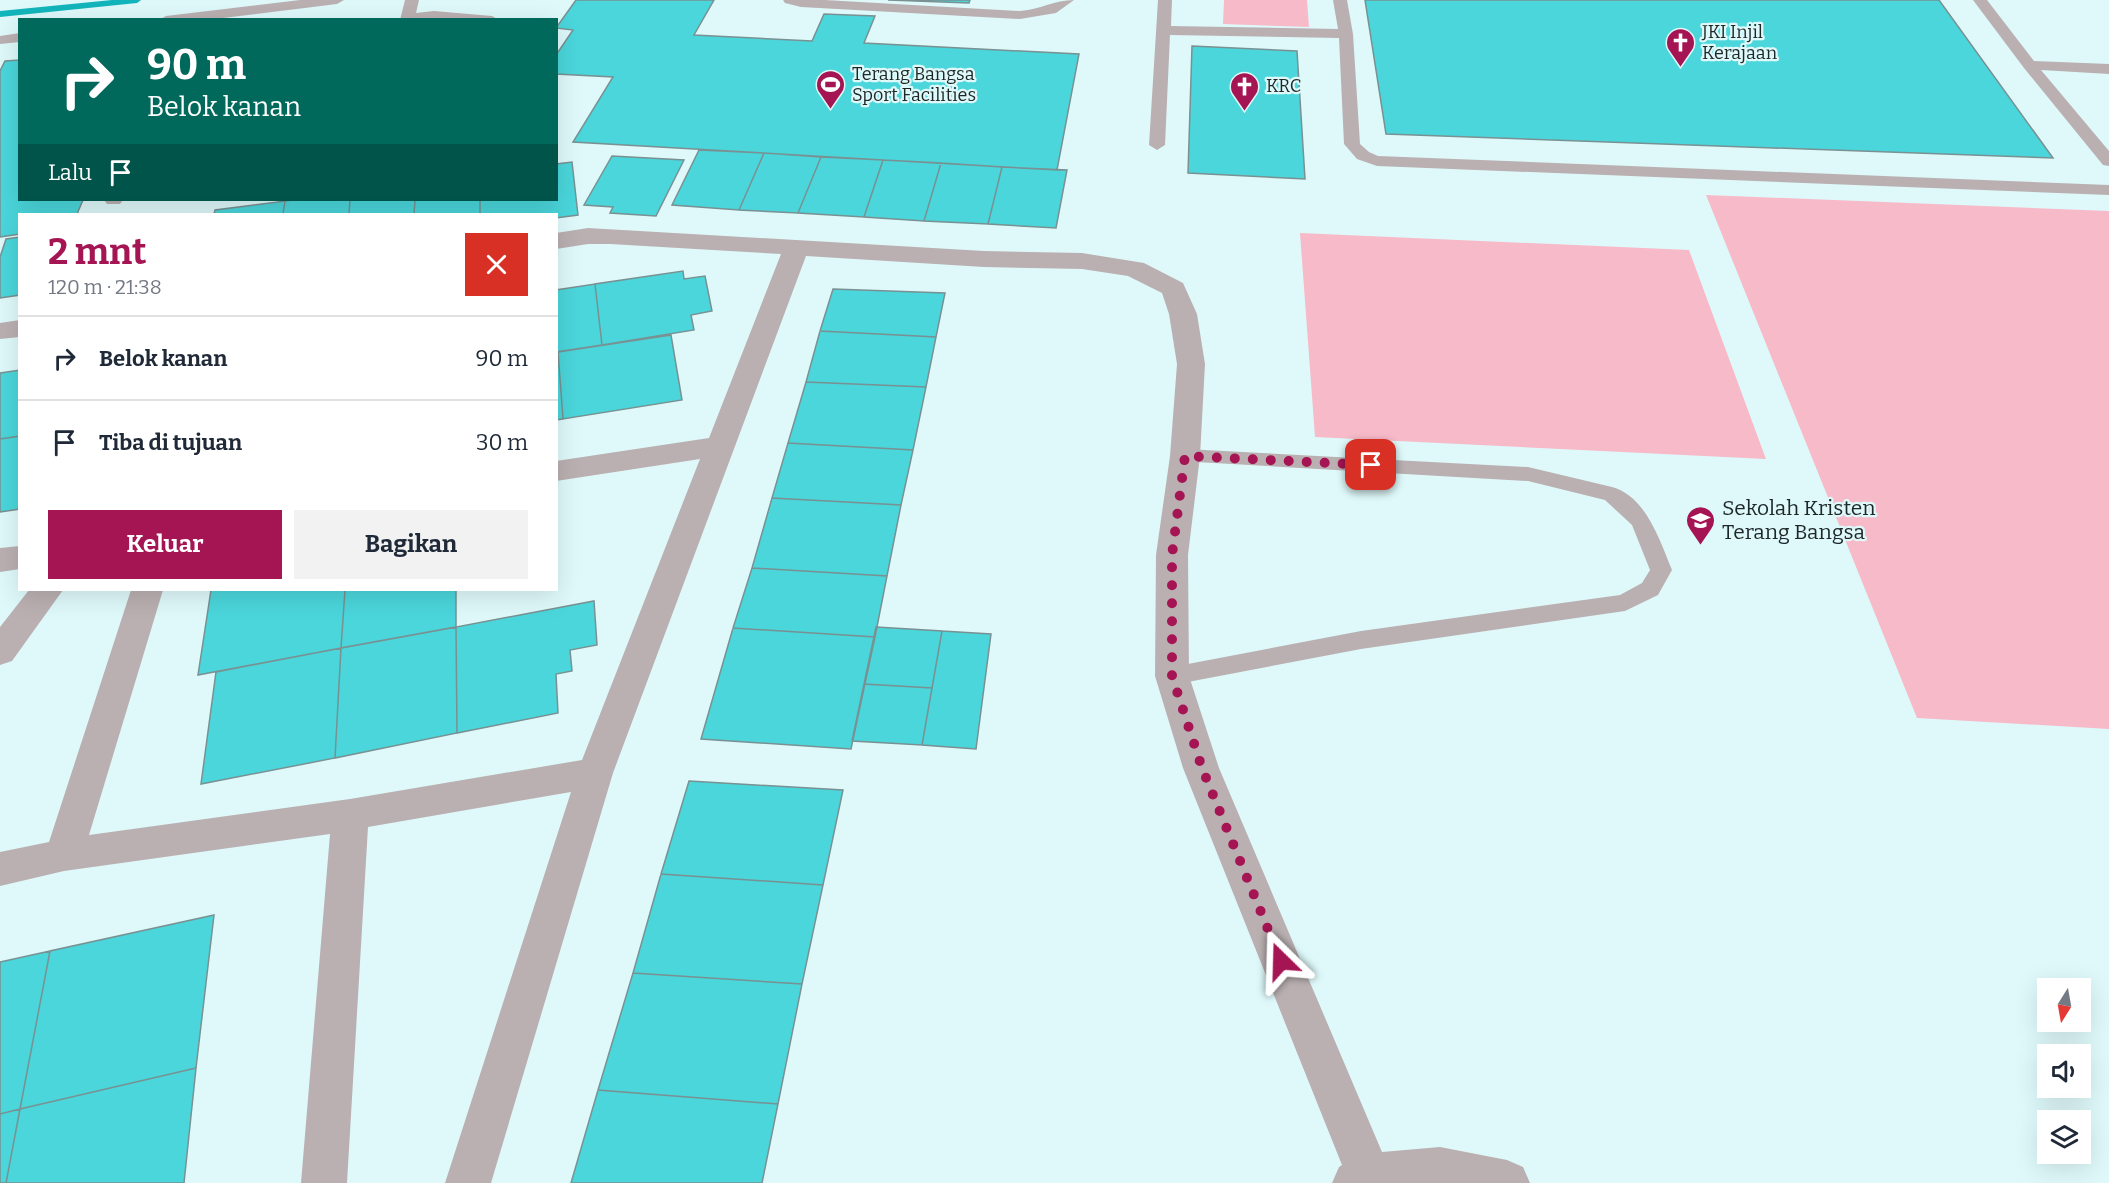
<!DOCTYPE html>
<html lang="id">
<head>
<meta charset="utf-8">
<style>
  body { margin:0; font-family:Bitter,serif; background:#f2f2f3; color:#1f2937; height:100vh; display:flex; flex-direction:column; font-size:22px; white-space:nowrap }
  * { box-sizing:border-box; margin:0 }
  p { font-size:20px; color:#747a83 }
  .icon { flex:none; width:33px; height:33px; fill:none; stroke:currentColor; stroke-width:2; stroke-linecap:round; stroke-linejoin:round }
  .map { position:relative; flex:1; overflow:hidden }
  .panel { position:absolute; left:18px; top:213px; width:540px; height:378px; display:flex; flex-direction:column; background:#fff; border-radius:0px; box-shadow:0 6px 24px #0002 }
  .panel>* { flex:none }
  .hud { position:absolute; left:18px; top:18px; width:540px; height:183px; border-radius:0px; box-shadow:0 6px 24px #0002; background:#00695c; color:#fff; overflow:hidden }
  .needle { width:39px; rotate:191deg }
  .buttons { position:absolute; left:2037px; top:978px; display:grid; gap:12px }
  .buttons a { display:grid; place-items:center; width:54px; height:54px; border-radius:0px; background:#fff; box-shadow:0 6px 24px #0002; font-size:30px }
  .pin { position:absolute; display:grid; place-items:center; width:51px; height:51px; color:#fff; margin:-26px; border-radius:12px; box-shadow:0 3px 9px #0006 }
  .me { position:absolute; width:66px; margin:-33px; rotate:338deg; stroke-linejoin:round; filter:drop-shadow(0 0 4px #0008) }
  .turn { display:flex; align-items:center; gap:21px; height:126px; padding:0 30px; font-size:27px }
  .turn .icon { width:78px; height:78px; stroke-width:2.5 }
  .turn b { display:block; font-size:42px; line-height:51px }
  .then { display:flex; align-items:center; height:57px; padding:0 30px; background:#0003; gap:12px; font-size:22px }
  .round { display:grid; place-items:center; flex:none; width:63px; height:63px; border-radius:0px; background:#f2f2f3 }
  .head { display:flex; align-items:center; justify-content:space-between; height:102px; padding:0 30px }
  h1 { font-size:36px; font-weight:700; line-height:45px; color:#a51453 }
  .primary-button { display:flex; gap:12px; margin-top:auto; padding:12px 30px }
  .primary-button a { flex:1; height:69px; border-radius:0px; background:#a51453; color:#fff; font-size:24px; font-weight:700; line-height:69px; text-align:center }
  .primary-button a+a { background:#f2f2f3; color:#1f2937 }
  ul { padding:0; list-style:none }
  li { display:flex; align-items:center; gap:18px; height:84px; padding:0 30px; border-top:2px solid #e0e1e3 }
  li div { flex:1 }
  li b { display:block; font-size:22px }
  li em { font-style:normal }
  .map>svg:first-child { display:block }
  .green { fill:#f7bac9 }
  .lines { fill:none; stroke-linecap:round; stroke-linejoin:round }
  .stream { fill:#12b5bb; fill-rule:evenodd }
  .building { fill:#4ad6db; stroke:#799192; stroke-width:1.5 }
  .service { fill:#bab0b2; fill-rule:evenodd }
  .minor { fill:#bab0b2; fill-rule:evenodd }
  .route { stroke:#a51453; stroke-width:10; stroke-dasharray:0 18 }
  .labels { text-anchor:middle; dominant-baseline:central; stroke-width:4.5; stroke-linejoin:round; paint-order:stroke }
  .far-poi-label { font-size:18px; fill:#1d2727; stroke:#dff9fa; text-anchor:start }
  .poi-label { font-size:21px; fill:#1d2727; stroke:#dff9fa; text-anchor:start }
</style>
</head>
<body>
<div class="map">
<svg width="2109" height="1183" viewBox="0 0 2109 1183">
  <rect width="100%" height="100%" fill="#dff9fa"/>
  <path class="green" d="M 1224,0 L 1307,0 L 1309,27 L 1223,24 Z
    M 1706,195 L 2109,211 L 2109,729 L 1917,718 Z
    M 1300,233 L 1689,250 L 1766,459 L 1315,437 Z"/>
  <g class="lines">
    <path class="stream" d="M 112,0 L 141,0 L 137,3 L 0,17 L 0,11 Z"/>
  </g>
  <path class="building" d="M 576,0 L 714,0 L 694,35 L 812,41 L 824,14 L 875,16 L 864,43 L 1079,54 L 1057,170 L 573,142 L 613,77 L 556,74 L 556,55 L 573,30 L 556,28 Z
    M 888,0 L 970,0 L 969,3 Z
    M 1365,0 L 1939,0 L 2053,158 L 1386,134 Z
    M 1192,46 L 1297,51 L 1305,179 L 1188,173 Z
    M 20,60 L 20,200 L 83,200 L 77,214 L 20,214 L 20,234 L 0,237 L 0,71 L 5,61 Z
    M 699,150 L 764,153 L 739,210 L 672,205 Z
    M 764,153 L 821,157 L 798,213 L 739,210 Z
    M 612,156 L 684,160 L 656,216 L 610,213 L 613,207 L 584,205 Z
    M 821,157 L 883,160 L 864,217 L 798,213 Z
    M 883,160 L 941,163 L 924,221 L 864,217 Z
    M 572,162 L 578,215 L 556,218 L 556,214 L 480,214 L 480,200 L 556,200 L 556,164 Z
    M 941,163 L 1002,167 L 988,224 L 924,221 Z
    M 1002,167 L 1067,170 L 1056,228 L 988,224 Z
    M 293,200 L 350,200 L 349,214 L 283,214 L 285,201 Z
    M 350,200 L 415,200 L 414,214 L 349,214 Z
    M 415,200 L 480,200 L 480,214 L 414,214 Z
    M 285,201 L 283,214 L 214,214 L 215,210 Z
    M 20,237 L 20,295 L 0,298 L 0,257 L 6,239 Z
    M 683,271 L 684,279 L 705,276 L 712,311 L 691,315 L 694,330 L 602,345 L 595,284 Z
    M 595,284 L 602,345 L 556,352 L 556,290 Z
    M 833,289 L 945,293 L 936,337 L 820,331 Z
    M 820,331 L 936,337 L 926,387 L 806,382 Z
    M 671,335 L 682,400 L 563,419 L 558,352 Z
    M 558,352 L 563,419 L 556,420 L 556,353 Z
    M 20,370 L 20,436 L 0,439 L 0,373 Z
    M 806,382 L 926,387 L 913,450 L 788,443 Z
    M 20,436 L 20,509 L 0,512 L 0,439 Z
    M 788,443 L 913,450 L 901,505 L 772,498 Z
    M 772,498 L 901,505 L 887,576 L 752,568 Z
    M 752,568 L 887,576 L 875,637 L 733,628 Z
    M 211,590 L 345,590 L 341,648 L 198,675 Z
    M 345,590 L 456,590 L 456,627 L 341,648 Z
    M 594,601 L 597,645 L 570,650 L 572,671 L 556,674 L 558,713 L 457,733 L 456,627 Z
    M 456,627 L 457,733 L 335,758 L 341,648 Z
    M 876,627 L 942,631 L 932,688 L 864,684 Z
    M 733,628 L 875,637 L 851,749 L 701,739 Z
    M 942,631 L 991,634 L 976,749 L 922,745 Z
    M 341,648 L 335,758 L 201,784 L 216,672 Z
    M 864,684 L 932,688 L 922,745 L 852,741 Z
    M 689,781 L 843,790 L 823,885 L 661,874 Z
    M 661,874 L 823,885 L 802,984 L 633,973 Z
    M 214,915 L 196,1068 L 20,1109 L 50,951 Z
    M 50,951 L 20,1109 L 0,1114 L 0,962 Z
    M 633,973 L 802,984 L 778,1104 L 598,1090 Z
    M 196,1068 L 184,1183 L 6,1183 L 20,1109 Z
    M 598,1090 L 778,1104 L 762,1183 L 571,1183 Z
    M 20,1109 L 6,1183 L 0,1183 L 0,1114 Z"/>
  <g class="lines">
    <path class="service" d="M 300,0 L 344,0 L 337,4 L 207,20 L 159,20 L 166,16 Z
      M 405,0 L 419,0 L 416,13 L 434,11 L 492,16 L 499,20 L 400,20 Z
      M 783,0 L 825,0 L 1020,11 C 1042,9 1054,0 1074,0 L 1056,13 L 1020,19 L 801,7 L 785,3 Z
      M 1158,0 L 1172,0 L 1171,26 L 1338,29 L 1333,0 L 1347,0 L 1353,34 L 1360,144 L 1369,152 L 1378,156 L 2109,185 L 2109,195 L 1377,166 L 1357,159 L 1344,144 L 1339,38 L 1170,35 L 1165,145 L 1157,150 L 1149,145 Z
      M 1973,0 L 1987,0 L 2034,61 L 2109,64 L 2109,74 L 2041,70 L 2109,151 L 2109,166 L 2103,165 L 2024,68 Z
      M 20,33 L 20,42 L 0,44 L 0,36 Z
      M 104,200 L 123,200 L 120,204 L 107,204 Z
      M 1185,449 L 1528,467 L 1612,487 C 1646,496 1660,541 1672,570 L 1658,595 L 1625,611 L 1361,649 L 1172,685 L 1164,682 L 1160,676 L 1164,670 L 1172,667 L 1361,631 L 1620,595 L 1642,583 L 1650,570 L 1632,525 L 1605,500 L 1528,481 L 1178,461 L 1175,456 L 1178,451 Z"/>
    <path class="minor" d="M 588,228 L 984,251 L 1082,253 L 1144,263 L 1183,283 L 1197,314 L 1205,364 L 1200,456 L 1188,555 L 1189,676 L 1219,768 L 1382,1152 L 1440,1147 L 1507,1160 L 1523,1167 L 1530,1183 L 1332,1183 L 1339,1167 L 1342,1165 L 1183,768 L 1155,676 L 1156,555 L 1170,456 L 1177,364 L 1169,314 L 1162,293 L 1128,276 L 1082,269 L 984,267 L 806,256 L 613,773 L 491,1183 L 445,1183 L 571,792 L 368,827 L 347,1183 L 301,1183 L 330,834 L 64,871 L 0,886 L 0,852 L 49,842 L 131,590 L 163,590 L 89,835 L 350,799 L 582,760 L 700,459 L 556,481 L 556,461 L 709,438 L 781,254 L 610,244 L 588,244 L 556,249 L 556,233 Z
      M 20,320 L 20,337 L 0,339 L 0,323 Z
      M 20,546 L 20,569 L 0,572 L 0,548 Z
      M 29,590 L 63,590 L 12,661 L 0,665 L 0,627 Z"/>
  </g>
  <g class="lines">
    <path class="route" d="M 1281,961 L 1202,768 L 1172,676 L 1172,555 L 1185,456 L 1371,465"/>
  </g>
  <defs>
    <symbol id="church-pin" viewBox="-11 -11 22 30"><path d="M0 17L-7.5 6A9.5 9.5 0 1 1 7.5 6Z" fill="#a51453" stroke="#dff9fa"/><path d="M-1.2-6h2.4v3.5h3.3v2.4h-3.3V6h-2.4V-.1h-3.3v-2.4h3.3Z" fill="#fff"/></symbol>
    <symbol id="stadium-pin" viewBox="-11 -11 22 30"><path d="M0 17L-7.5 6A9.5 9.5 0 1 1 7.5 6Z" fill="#a51453" stroke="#dff9fa"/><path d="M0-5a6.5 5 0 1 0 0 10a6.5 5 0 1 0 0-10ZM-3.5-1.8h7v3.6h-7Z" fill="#fff"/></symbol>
    <symbol id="school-pin" viewBox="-11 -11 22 30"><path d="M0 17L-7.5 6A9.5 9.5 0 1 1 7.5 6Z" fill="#a51453" stroke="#dff9fa"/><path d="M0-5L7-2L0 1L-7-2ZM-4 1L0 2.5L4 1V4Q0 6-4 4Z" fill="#fff"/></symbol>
  </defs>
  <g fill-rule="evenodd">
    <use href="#church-pin" x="1664" y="26" width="33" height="45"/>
    <use href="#stadium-pin" x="814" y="68" width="33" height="45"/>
    <use href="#church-pin" x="1228" y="70" width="33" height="45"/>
    <use href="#school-pin" x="1684" y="504" width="33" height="45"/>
  </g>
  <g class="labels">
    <g class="far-poi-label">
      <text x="1702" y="32">JKI Injil<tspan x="1702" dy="21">Kerajaan</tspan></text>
      <text x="852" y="74">Terang Bangsa<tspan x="852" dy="21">Sport Facilities</tspan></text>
      <text x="1266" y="86">KRC</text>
    </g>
    <g class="poi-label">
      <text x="1722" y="508">Sekolah Kristen<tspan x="1722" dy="24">Terang Bangsa</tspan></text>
    </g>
  </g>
</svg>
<div class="buttons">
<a><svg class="needle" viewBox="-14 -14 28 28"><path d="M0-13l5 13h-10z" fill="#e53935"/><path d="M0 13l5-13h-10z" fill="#747a83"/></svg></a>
<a><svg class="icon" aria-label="sound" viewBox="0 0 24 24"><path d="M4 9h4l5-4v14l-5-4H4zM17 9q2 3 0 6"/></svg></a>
<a><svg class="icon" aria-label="layers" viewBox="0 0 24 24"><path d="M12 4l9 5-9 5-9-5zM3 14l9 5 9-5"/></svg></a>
</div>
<div class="pin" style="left:1371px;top:465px;background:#d93025"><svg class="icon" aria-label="arrive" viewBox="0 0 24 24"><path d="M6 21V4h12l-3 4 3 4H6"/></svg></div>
<svg class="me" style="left:1281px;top:961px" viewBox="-20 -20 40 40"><path d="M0-17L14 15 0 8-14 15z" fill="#a51453" stroke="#fff" stroke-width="4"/></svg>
<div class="hud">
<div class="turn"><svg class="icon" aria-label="right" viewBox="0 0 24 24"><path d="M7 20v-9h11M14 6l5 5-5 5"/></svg><div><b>90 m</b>Belok kanan</div></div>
<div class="then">Lalu<svg class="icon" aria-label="arrive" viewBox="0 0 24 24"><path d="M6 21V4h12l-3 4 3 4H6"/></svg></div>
</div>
<section class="panel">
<div class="head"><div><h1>2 mnt</h1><p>120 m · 21:38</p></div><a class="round" style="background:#d93025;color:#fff"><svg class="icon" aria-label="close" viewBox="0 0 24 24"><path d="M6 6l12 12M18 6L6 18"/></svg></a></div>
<ul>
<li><svg class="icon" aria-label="right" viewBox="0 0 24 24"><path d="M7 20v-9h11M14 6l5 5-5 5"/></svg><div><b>Belok kanan</b></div><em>90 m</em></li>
<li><svg class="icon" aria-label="arrive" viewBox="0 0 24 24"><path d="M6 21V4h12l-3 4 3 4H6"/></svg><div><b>Tiba di tujuan</b></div><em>30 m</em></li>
</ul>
<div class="primary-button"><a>Keluar</a><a>Bagikan</a></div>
</section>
</div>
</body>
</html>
